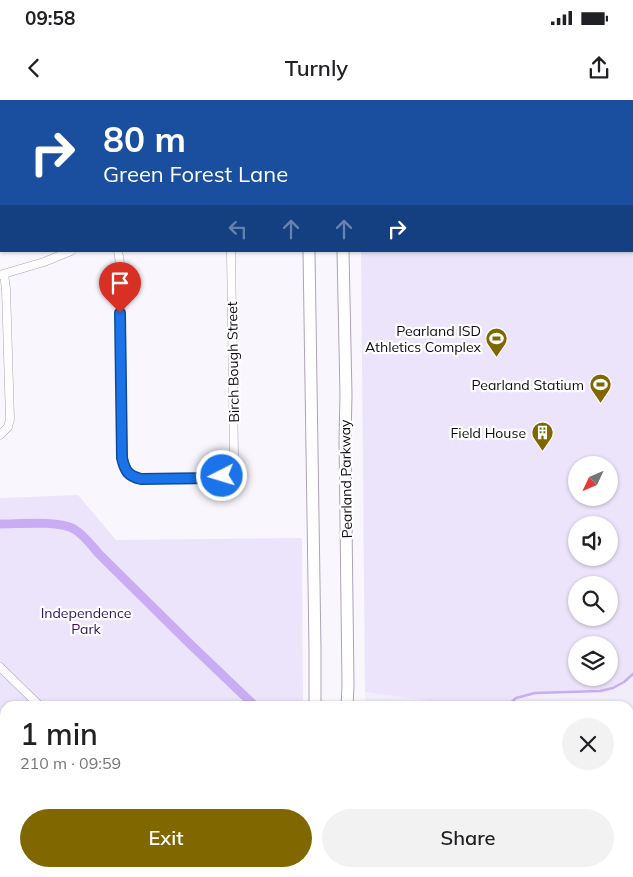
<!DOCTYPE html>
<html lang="en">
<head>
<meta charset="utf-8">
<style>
  body { margin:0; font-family:Mulish,sans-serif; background:#f2f2f2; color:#202124; height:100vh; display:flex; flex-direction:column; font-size:19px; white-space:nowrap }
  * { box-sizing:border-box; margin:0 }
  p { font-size:16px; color:#757577 }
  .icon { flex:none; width:28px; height:28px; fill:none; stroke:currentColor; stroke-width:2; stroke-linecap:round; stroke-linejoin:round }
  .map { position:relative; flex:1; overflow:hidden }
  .panel { position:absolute; left:0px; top:601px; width:634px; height:176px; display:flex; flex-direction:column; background:#fff; border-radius:15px 15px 0 0; box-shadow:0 1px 4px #0004 }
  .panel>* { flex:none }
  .banner { position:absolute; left:0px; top:0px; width:634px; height:152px; box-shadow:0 1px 4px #0004; background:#1a4fa0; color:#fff; overflow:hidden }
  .needle { width:32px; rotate:226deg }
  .controls { position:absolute; left:568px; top:356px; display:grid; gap:10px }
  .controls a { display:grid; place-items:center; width:50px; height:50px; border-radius:50%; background:#fff; box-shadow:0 1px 4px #0004; font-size:25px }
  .pin { position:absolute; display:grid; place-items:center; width:42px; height:42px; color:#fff; margin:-51px -21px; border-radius:50% 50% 50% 0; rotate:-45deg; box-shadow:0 0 5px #0007 }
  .pin .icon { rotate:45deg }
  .me { position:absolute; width:55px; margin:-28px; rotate:265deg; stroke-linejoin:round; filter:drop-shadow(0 0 4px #0008) }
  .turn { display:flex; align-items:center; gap:18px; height:105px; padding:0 20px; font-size:22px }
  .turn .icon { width:65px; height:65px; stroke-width:2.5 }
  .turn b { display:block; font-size:35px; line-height:42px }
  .lanes { display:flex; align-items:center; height:48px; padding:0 20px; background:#0003; justify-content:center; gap:25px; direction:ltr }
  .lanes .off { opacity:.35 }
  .round { display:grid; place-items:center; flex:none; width:52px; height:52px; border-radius:26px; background:#f2f2f2 }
  .overview { display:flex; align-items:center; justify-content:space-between; height:85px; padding:0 20px }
  h1 { font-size:30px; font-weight:600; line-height:38px }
  .primary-button { display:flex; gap:10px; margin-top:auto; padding:10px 20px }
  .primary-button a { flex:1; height:58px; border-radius:30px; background:#816700; color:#fff; font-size:20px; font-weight:600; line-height:58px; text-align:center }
  .primary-button a+a { background:#f2f2f2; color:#202124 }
  .status { display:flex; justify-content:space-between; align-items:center; height:35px; padding:0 25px; background:#fff; direction:ltr }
  .status svg { height:14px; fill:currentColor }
  header { display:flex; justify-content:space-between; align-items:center; height:65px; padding:0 20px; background:#fff; font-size:22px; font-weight:600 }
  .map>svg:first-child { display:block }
  .built { fill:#f2edfb }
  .green { fill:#ece4fa; fill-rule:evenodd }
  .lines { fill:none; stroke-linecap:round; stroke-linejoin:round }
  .stream { stroke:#c9adf4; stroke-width:2.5 }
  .canal { stroke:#c9adf4; stroke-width:9 }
  .street-casing { stroke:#ada2be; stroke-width:9 }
  .secondary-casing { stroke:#ada2be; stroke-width:13 }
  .street { stroke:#fff; stroke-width:8 }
  .secondary { stroke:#fff; stroke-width:11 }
  .route-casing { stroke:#114b97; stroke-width:12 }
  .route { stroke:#1a73e8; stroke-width:9 }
  .labels { text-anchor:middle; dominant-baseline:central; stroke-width:4.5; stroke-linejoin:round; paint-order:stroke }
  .poi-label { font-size:14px; fill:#0e0a13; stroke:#fff; text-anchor:end }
  .street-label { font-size:14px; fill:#0e0a13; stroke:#fff }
  .park-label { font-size:14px; fill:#390e5f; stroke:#fff }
</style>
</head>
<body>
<div class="status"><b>09:58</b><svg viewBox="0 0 49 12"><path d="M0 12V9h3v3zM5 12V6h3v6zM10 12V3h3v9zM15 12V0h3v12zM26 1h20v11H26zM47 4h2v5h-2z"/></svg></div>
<header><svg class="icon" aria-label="back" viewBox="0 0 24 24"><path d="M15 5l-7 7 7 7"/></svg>Turnly<svg class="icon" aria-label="share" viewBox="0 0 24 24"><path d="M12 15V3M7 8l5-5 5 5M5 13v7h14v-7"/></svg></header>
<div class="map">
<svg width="633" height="777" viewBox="0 0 633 777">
  <rect width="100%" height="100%" fill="#f9f7fd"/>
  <path class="built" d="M 633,574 L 633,777 L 446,777 L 442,773 L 629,772 L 629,606 L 507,606 L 516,598 L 535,593 L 569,591 L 624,582 Z
    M 365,592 L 466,606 L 365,606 Z"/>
  <path class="green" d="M 633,122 L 633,574 L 624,582 L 613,588 L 600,591 L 535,593 L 516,598 L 507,606 L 466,606 L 365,592 L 361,151 L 632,151 ZM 576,365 L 609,365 L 609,398 L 576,398 ZM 576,425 L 609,425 L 609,458 L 576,458 ZM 576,485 L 609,485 L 609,518 L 576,518 ZM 576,545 L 609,545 L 609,578 L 576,578 Z
    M 78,395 L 116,440 L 302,438 L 303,606 L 5,606 L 5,772 L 275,773 L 273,777 L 0,777 L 0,398 Z
    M 633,718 L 633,777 L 575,777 L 580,773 L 629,772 L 629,723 Z
    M 527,773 L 571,773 L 567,777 L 531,777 Z"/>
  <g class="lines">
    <path class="stream" d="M 507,606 L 516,598 L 535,593 L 600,591 L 613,588 L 624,582 L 633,574"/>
    <path class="canal" d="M 0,424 C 19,424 58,420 74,429 C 84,435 92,446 99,454 L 188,542 L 255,606
      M 419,772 L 423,777"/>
    <defs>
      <path id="street" d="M 128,0 L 129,1
        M 17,1 L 20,0
        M 265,1 L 267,0
        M 623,1 L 623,0
        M 0,8 L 1,8
        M 632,38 L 633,36
        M 0,86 L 1,85
        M 0,97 L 1,97
        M 118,151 L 120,163 L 123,358 C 125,371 128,376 141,379 L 214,378 C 226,376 233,369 234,356 L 231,151
        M 0,175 L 44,162 L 71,151
        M 0,335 L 8,327 L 10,319 L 6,189 L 4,174
        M 0,567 L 40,606
        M 177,772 L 182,777
        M 213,772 L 217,777
        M 455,772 L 459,777"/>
      <path id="secondary" d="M 323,0 L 333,1
        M 309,1 L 309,0
        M 342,1 L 342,0
        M 632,75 L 633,75
        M 632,107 L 633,108
        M 309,151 L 315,549 L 315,606
        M 343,151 L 346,295 L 345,339 L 348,586 L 347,606
        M 286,777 L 288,772
        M 319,777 L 321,772"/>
    </defs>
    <use href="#street" class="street-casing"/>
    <use href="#secondary" class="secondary-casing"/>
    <use href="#street" class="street"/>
    <use href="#secondary" class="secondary"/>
  </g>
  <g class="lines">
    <defs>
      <path id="route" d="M 120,213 L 122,358 C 125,371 128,376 141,379 L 214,378 L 222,376"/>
    </defs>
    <use href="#route" class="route-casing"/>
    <use href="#route" class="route"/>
  </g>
  <defs>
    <symbol id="stadium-pin" viewBox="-11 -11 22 30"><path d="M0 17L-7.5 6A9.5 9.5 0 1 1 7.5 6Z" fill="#816700" stroke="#fff"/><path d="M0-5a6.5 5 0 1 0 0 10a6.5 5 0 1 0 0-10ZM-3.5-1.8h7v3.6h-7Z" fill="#fff"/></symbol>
    <symbol id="building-pin" viewBox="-11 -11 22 30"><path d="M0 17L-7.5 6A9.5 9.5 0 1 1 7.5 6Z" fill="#816700" stroke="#fff"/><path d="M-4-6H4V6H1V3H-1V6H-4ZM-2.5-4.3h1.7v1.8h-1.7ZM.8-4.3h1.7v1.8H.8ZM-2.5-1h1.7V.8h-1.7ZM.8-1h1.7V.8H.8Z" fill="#fff"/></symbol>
  </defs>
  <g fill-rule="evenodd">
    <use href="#stadium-pin" x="484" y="226" width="25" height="34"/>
    <use href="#stadium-pin" x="588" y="272" width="25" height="34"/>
    <use href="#building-pin" x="530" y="320" width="25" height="34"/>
  </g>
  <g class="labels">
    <g class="poi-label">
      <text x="481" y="231">Pearland ISD<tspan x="481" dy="16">Athletics Complex</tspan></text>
      <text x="584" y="285">Pearland Statium</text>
      <text x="526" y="333">Field House</text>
    </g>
    <g class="street-label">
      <text transform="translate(233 262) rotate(-91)">Birch Bough Street</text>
      <text transform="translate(346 379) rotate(-91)">Pearland Parkway</text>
    </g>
    <g class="park-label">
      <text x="86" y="513">Independence<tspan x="86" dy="16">Park</tspan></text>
    </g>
  </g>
</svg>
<div class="controls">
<a><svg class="needle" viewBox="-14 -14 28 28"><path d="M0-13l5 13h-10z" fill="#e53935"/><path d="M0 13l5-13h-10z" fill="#757577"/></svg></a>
<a><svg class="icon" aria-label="sound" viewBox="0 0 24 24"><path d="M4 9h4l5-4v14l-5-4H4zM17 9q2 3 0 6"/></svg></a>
<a><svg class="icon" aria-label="search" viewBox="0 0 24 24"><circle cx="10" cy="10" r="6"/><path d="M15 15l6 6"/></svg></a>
<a><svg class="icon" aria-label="layers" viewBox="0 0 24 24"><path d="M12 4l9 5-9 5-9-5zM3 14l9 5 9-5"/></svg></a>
</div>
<div class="pin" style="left:120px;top:213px;background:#d93025"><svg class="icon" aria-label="arrive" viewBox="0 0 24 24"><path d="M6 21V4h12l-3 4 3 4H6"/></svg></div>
<svg class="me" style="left:222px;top:376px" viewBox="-20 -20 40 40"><circle r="17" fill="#1a73e8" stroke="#fff" stroke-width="3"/><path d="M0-11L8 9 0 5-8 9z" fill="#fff"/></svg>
<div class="banner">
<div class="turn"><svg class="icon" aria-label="right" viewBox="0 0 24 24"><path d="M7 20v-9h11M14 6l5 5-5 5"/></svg><div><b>80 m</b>Green Forest Lane</div></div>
<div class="lanes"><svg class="icon off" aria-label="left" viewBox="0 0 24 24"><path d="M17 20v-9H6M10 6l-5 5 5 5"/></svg><svg class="icon off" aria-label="ahead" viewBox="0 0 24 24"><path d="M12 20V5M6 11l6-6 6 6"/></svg><svg class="icon off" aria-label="ahead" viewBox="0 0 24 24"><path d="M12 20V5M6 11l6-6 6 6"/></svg><svg class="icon" aria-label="right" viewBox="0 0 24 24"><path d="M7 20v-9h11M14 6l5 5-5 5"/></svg></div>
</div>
<section class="panel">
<div class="overview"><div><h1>1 min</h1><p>210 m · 09:59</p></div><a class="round"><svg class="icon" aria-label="close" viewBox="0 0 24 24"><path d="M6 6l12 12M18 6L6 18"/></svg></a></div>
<div class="primary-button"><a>Exit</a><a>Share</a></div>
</section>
</div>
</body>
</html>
